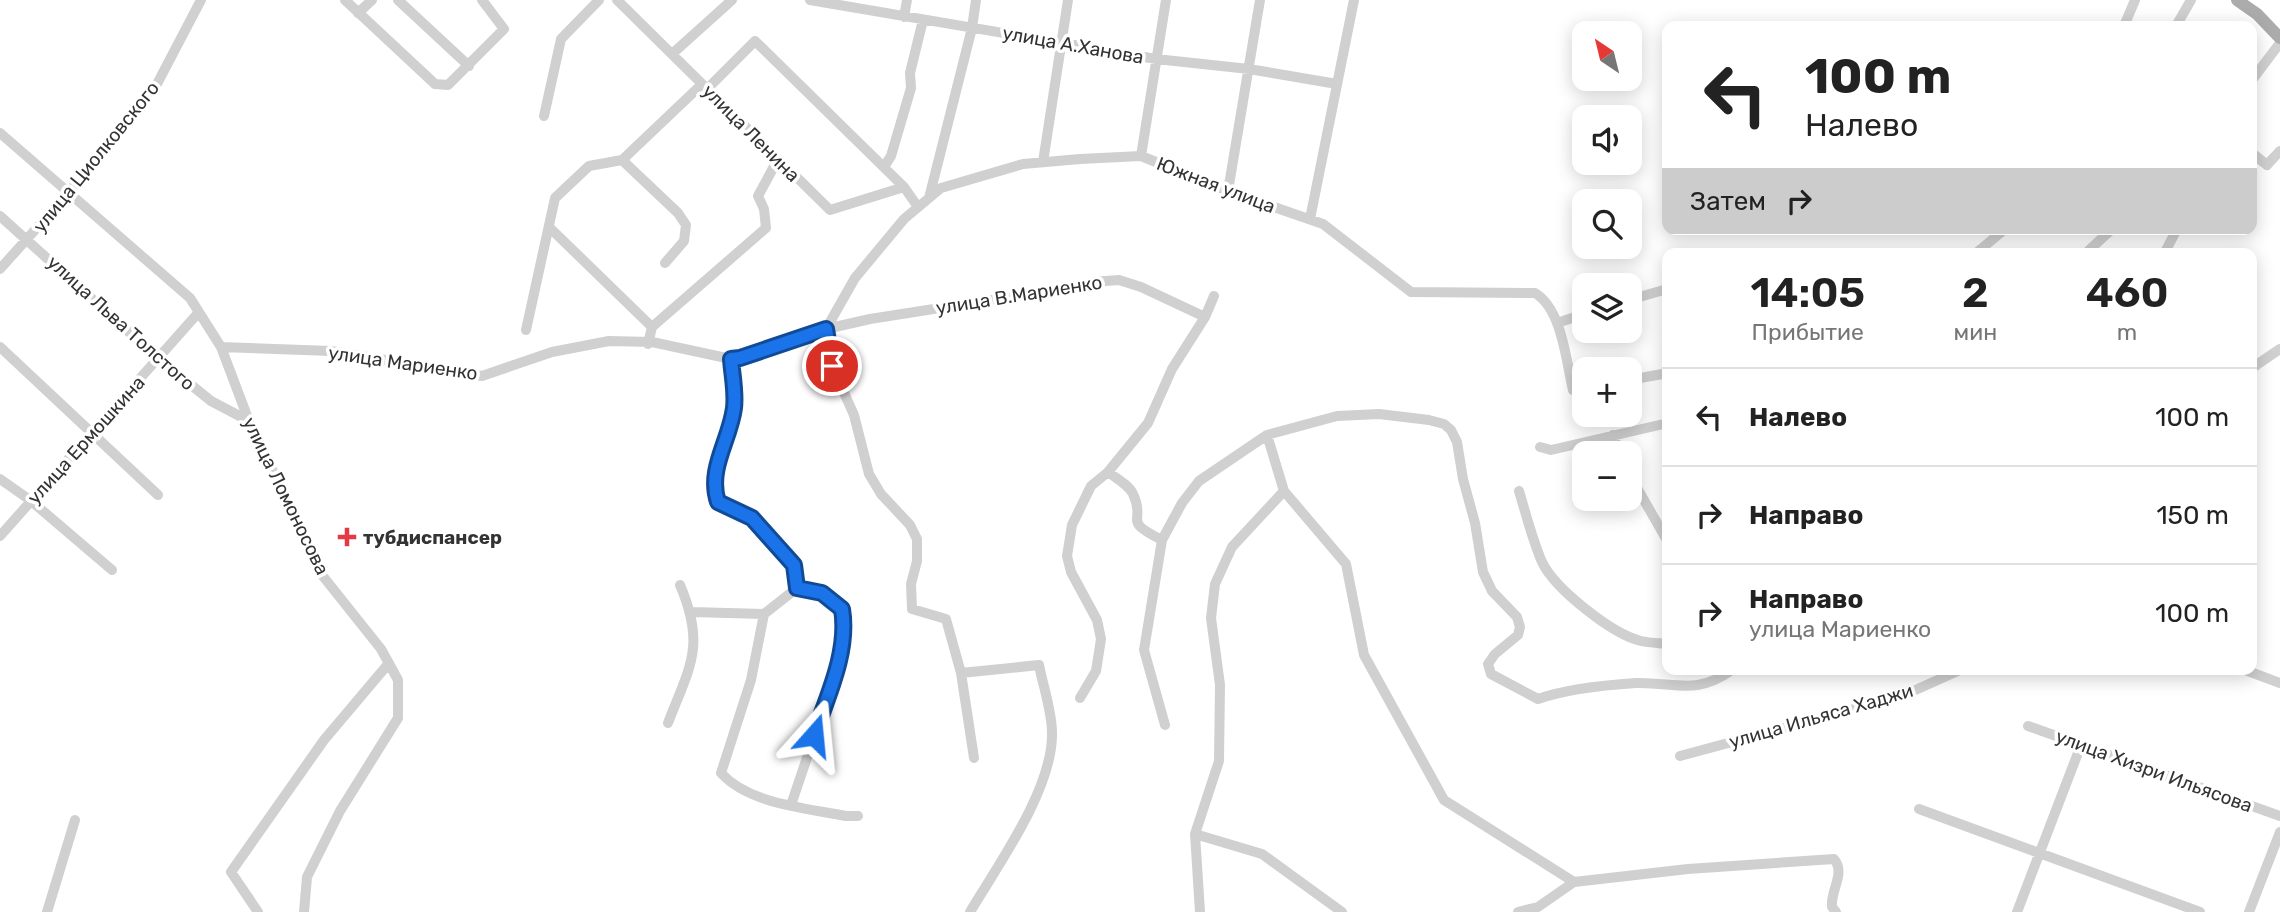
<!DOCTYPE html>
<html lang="ru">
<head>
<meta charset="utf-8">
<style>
  body { margin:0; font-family:Rubik,sans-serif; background:#f6f6f6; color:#222; height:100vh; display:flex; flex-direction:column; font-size:26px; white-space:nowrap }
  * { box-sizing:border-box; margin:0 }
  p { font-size:23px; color:#767676 }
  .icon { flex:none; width:38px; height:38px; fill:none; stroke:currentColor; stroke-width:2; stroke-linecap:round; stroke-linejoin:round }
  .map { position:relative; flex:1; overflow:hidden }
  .side { position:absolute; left:1662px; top:248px; width:595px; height:427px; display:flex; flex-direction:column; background:#fff; border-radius:14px; box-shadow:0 4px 18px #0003 }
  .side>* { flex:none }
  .top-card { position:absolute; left:1662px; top:21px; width:595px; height:214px; border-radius:14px; box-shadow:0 4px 18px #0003; background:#fff; color:#222; overflow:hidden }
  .needle { width:46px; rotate:325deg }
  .buttons { position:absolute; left:1572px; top:21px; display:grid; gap:14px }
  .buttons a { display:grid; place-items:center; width:70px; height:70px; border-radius:14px; background:#fff; box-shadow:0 4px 18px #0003; font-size:35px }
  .pin { position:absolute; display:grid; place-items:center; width:60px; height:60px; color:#fff; margin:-30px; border:4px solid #fff; border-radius:50%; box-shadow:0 2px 7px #0007 }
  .me { position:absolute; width:77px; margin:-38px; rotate:18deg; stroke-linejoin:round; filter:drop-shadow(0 0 5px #0008) }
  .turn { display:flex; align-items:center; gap:24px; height:147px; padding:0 28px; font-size:32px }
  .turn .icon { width:91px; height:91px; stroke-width:2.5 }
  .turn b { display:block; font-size:49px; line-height:60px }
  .then { display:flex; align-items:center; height:66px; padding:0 28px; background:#0003; gap:14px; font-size:26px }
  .eta { display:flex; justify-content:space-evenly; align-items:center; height:119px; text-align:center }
  .eta b { font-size:42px; font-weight:600; line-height:49px }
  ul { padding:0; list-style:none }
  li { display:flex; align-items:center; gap:21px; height:98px; padding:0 28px; border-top:2px solid #e0e0e0 }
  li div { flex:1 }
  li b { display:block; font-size:26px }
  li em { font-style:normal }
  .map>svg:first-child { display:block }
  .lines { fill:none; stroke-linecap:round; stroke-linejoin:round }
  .minor { stroke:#d0d0d0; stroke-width:10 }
  .major { stroke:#ababab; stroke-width:12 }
  .route-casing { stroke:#114b97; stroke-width:18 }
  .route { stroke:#1a73e8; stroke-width:12 }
  .poi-dot { fill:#e63946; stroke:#fff; stroke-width:2.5 }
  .labels { text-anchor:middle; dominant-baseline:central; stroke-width:7; stroke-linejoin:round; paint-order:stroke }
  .street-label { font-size:19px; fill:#333; stroke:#fff }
  .poi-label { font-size:19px; font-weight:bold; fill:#333; stroke:#fff; text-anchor:start }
</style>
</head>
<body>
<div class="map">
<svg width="2280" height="912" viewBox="0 0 2280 912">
  <rect width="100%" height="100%" fill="#fff"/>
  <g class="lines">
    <path class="minor" d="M 345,0 L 435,84 L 448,85 L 504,29 L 482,0
      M 398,0 L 469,66
      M 617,0 L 830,210 L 904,187
      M 810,0 L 1156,59 L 1249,69 L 1337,84
      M 358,13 L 372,0
      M 904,17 L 907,0
      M 2124,26 L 2135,0
      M 2176,26 L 2191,0
      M 672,54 L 732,0
      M 2252,80 L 2280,43
      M 707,89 L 755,41 L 904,187 L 918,207
      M 544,116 L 561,39 L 599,0
      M 0,133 L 190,298 L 221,347 L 249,421 L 322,575 L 381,649 L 398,680 L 398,718 L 340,811 L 307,877 L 304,912
      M 2252,153 L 2267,165 L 2280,151
      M 1141,156 L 1166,0
      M 622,160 L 678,213 L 686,225 L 684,241 L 665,263
      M 1043,162 L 1068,0
      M 884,167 L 891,156 L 911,88 L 910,73 L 923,20
      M 1228,191 L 1260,0
      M 929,198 L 972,28 L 976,0
      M 0,216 L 159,359 L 211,401 L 249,421
      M 1310,219 L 1354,0
      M 549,227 L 652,327
      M 1975,254 L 2005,229
      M 2085,254 L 2112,229
      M 2164,254 L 2177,229
      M 0,269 L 69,192 L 157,84 L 201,0
      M 1629,300 L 1667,289
      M 1557,323 L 1584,314
      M 826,329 L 855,278 L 904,219 L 941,188 L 1023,164 L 1080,159 L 1141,156 L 1228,191 L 1323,224 L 1411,292 L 1535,293 C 1562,309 1566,361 1573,390 L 1584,388
      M 826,329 L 832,366 L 854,415 L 869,474 L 881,494 L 910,525 L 917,539 L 917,561 L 911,584 L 912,609 L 946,619 L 961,673 L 974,758
      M 526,330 L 555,198 L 589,166 L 622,160 L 702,84
      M 648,344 L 652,327 L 766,228 L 764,209 L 758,196 L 778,159
      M 0,347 L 158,495
      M 221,347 L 331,351 L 482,376 L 552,352 L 609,341 L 652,342 L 731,359 L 740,358 L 826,329 L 870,319 L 1048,291 L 1092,282 L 1119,280 L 1141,287 L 1205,317
      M 731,359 C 732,374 736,392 734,408 C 730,440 707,469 718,502 L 752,518 L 794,565 L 797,588
      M 2252,368 L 2280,349
      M 1629,380 L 1668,373
      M 1613,435 L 1620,453
      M 1540,447 L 1551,450 L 1668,423
      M 1108,472 C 1116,478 1129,485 1133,494 C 1147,523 1120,519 1162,540
      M 1629,474 L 1668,542
      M 0,479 L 30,500 L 112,570
      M 1284,491 L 1346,564 L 1364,655 L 1444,800 L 1574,882 L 1688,869 L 1834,859 C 1846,873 1830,891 1832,907 L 1836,912
      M 1519,491 C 1526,514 1532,539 1542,562 C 1555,589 1612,634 1641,641 C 1650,643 1659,643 1668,644
      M 0,536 L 199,312
      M 691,612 L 764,614 L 797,588
      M 764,614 L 751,680 L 721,773 C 749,804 806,808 846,816 L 858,816
      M 2245,670 L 2280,683
      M 961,673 L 1039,665 C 1043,686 1052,711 1052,733 C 1053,789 998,865 970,912
      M 1080,698 L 1096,671 L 1101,639 L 1097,620 L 1071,572 L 1067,556 L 1072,525 L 1091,486 L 1108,472 L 1148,423 L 1172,369 L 1205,317 L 1214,296
      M 668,723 C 690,666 706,646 680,585
      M 1165,725 L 1144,650 L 1162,540 L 1182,503 L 1199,481 L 1267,435 L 1337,416 L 1379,414 L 1429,420 L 1444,424 L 1451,430 L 1457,442 L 1463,479 L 1475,523 L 1483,572 L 1492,591 L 1517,617 L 1520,627 L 1518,635 L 1495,654 L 1488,664 L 1491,674 L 1538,699 C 1566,689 1606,685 1636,683 C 1676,682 1695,696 1732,670
      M 2028,726 L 2280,816
      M 1680,756 L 1902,696 L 1960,670
      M 791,805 L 838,666 L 846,628 L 843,609 L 822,593 L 797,588
      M 1919,809 L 2200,912
      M 1195,834 L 1262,854 L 1342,912
      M 47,912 L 75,820
      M 258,912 L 231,872 L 324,740 L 389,663
      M 1200,912 L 1195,834 L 1219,761 L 1220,685 L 1211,618 L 1215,584 L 1232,547 L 1284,491 L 1267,435
      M 1518,912 L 1538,907 L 1574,882
      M 2017,912 L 2081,745
      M 2249,912 L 2280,832"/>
    <path class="major" d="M 2237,0 L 2257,14 L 2280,38"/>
  </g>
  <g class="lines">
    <defs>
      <path id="route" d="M 814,735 C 828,695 849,651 842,609 L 822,593 L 797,588 L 794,565 L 752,518 L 718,502 C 707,469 730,440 734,408 C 736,392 732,374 731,359 L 740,358 L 826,329 L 832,366"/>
    </defs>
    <use href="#route" class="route-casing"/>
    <use href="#route" class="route"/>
  </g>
  <path class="poi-dot" d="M343.5 526.5h7v7h7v7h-7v7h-7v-7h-7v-7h7z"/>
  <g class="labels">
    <g class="street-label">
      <text transform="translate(1073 45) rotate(10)">улица А.Ханова</text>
      <text transform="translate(751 133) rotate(45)">улица Ленина</text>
      <text transform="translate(96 157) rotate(-51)">улица Циолковского</text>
      <text transform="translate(1216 185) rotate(21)">Южная улица</text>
      <text transform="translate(1019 295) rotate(-9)">улица В.Мариенко</text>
      <text transform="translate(121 323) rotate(42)">улица Льва Толстого</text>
      <text transform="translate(403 363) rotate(8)">улица Мариенко</text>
      <text transform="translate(86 440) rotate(-48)">улица Ермошкина</text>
      <text transform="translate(286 496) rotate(64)">улица Ломоносова</text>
      <text transform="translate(1821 716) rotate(-16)">улица Ильяса Хаджи</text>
      <text transform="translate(2154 771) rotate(20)">улица Хизри Ильясова</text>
    </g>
    <g class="poi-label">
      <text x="363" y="537">тубдиспансер</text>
    </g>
  </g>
</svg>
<div class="buttons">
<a><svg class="needle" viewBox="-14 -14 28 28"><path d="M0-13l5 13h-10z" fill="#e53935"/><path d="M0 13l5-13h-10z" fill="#767676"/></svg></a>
<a><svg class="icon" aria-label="sound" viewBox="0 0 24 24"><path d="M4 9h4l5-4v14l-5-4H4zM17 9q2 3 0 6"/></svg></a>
<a><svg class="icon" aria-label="search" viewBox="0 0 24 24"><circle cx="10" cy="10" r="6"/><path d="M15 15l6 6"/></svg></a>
<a><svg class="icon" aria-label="layers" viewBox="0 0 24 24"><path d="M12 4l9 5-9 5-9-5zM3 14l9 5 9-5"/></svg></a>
<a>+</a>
<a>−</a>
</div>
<div class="pin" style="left:832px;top:366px;background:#d93025"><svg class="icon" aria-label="arrive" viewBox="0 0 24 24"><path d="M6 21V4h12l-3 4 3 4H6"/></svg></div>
<svg class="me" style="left:814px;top:735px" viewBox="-20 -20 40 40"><path d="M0-17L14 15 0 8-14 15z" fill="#1a73e8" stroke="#fff" stroke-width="4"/></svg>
<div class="top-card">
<div class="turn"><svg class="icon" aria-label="left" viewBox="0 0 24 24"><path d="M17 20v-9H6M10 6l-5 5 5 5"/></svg><div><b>100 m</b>Налево</div></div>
<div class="then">Затем<svg class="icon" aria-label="right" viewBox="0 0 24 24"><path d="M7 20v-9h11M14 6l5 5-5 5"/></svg></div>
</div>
<section class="side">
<div class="eta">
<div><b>14:05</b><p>Прибытие</p></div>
<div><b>2</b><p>мин</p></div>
<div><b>460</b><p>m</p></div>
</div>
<ul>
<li><svg class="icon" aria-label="left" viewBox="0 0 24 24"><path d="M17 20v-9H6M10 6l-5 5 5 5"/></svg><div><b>Налево</b></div><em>100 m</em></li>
<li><svg class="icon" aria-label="right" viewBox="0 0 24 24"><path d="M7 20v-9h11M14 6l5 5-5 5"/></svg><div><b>Направо</b></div><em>150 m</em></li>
<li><svg class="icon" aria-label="right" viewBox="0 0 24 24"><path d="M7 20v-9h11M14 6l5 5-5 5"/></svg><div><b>Направо</b><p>улица Мариенко</p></div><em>100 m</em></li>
</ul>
</section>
</div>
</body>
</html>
